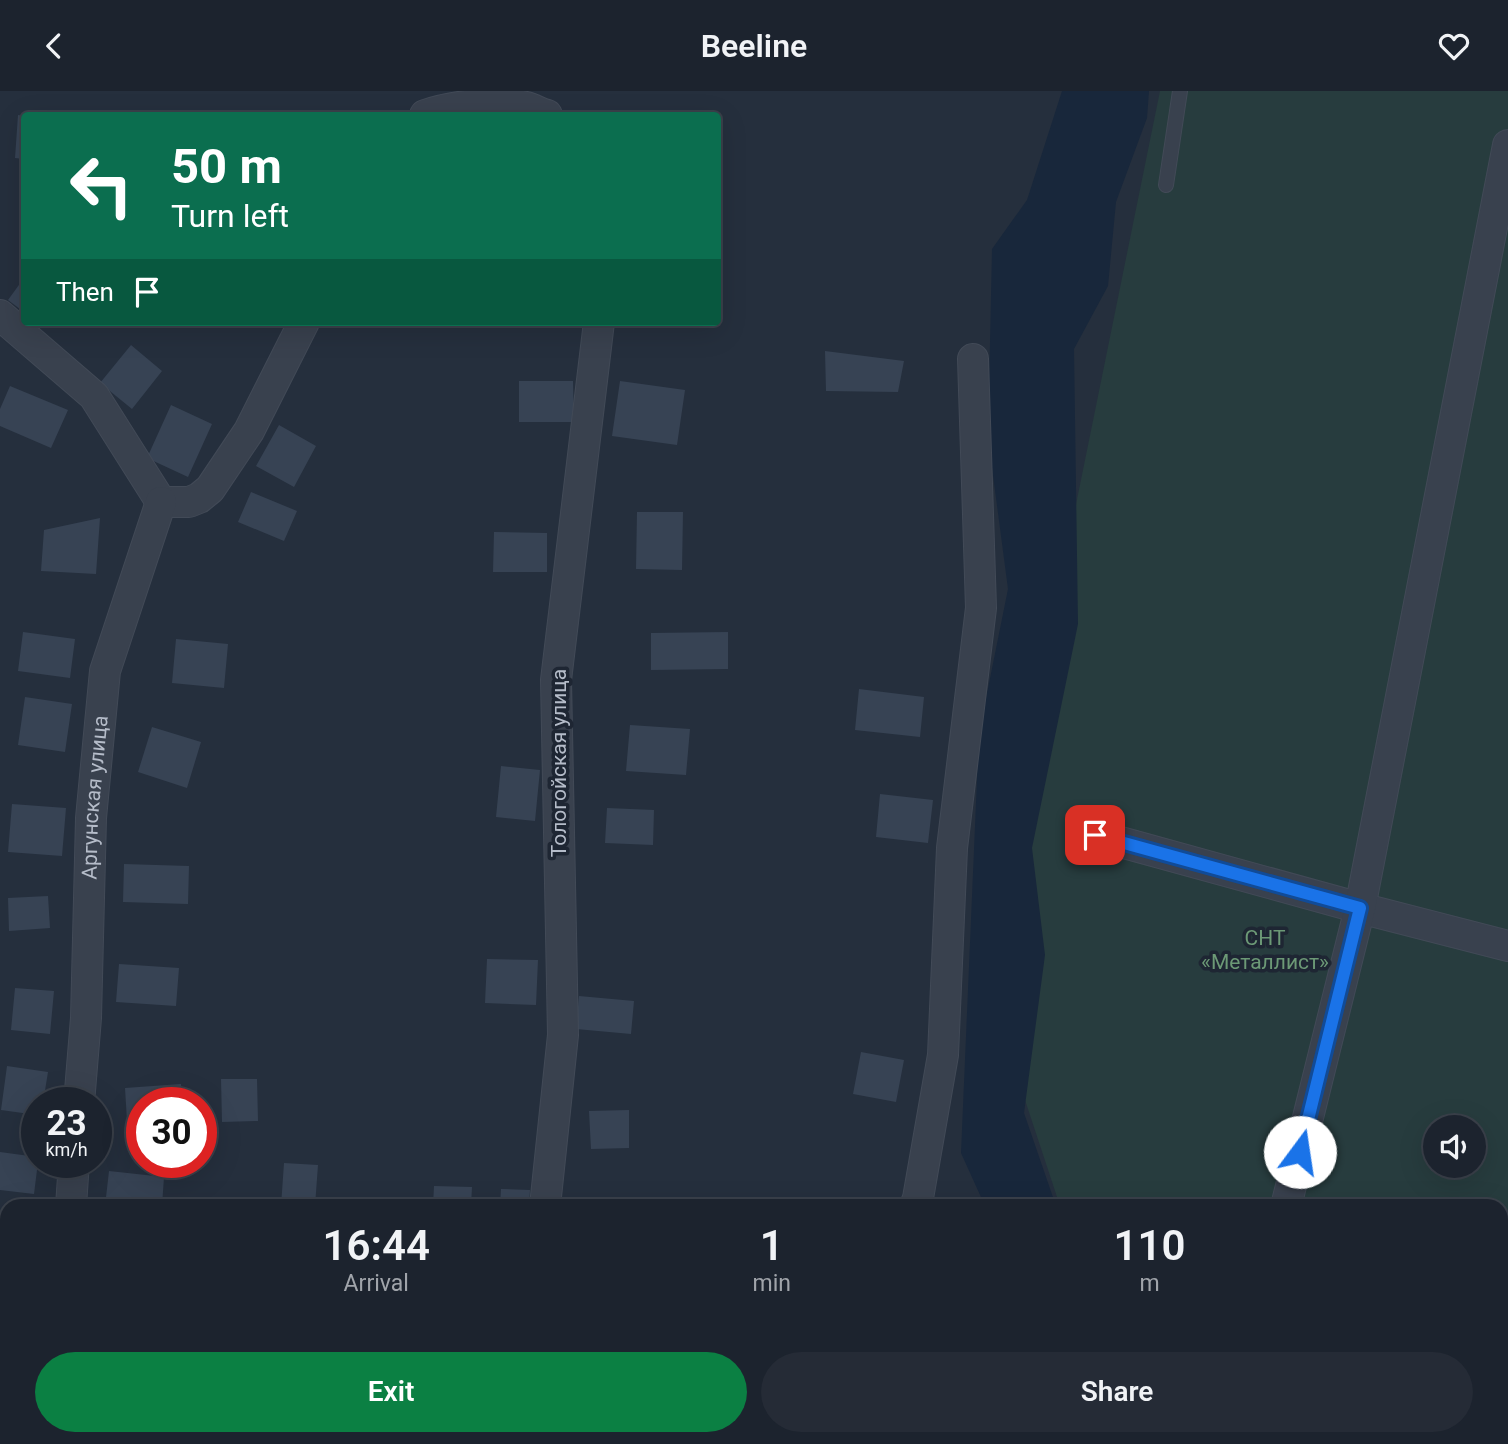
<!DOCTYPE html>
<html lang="en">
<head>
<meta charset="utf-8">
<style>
  body { margin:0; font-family:Roboto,sans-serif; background:#252b36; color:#f1f3f6; height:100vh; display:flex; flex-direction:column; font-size:26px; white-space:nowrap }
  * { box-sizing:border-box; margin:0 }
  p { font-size:23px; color:#a0a4aa }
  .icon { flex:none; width:38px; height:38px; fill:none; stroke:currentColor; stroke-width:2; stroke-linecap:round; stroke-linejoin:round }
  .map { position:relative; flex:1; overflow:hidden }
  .sheet { position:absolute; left:0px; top:1108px; width:1508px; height:247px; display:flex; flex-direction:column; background:#1c232e; border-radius:21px 21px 0 0; box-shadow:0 7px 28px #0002,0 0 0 2px #3a404a }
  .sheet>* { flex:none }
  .guide { position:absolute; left:21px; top:21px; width:700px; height:214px; border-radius:7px; box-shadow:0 7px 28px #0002,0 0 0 2px #3a404a; background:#0b6e4f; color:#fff; overflow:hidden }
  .controls { position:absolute; left:1423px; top:1024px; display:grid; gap:14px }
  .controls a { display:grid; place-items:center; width:63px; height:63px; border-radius:50%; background:#1c232e; box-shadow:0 7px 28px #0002,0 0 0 2px #3a404a; font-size:35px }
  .speed { position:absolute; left:21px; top:996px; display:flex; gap:14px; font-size:35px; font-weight:700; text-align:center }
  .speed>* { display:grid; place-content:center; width:91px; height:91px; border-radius:50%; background:#1c232e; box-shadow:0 7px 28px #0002,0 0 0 2px #3a404a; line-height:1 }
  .speed small { font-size:18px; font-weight:400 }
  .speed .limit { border:10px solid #d22; background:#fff; color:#111 }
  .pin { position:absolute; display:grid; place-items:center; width:60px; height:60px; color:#fff; margin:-30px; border-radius:14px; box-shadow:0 4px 10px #0006 }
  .me { position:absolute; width:77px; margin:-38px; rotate:14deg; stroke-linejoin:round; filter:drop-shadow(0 0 5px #0008) }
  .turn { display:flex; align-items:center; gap:24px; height:147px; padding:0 35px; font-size:32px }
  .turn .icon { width:91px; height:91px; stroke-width:2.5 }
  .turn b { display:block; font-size:49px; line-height:60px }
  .then { display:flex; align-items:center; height:66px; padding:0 35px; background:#0003; gap:14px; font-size:26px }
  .eta { display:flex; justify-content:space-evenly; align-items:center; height:119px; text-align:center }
  .eta b { font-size:42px; font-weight:600; line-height:49px }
  .primary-button { display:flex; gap:14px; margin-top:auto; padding:14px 35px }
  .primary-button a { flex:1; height:80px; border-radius:42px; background:#0b8043; color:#fff; font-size:28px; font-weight:600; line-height:80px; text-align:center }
  .primary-button a+a { background:#252b36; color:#f1f3f6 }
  header { display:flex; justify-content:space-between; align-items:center; height:91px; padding:0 35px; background:#1c232e; font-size:32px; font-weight:600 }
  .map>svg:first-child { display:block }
  .green { fill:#273c3e; fill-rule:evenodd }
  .water { fill:#18273b }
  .building { fill:#374354 }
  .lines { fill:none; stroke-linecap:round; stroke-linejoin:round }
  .lane-casing { stroke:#424a57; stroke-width:16 }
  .street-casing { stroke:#424a57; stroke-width:32 }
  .lane { stroke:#39414e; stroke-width:14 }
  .street { stroke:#39414e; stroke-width:30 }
  .route-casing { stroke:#114b97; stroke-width:18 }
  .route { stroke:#1a73e8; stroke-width:12 }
  .labels { text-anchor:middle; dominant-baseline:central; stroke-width:7; stroke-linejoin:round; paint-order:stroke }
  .street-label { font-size:21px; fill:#b5bcc9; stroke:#1e2633 }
  .park-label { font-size:21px; fill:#6c9976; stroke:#1e2633 }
</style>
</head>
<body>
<header><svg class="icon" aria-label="back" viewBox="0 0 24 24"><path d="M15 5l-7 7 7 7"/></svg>Beeline<svg class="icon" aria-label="heart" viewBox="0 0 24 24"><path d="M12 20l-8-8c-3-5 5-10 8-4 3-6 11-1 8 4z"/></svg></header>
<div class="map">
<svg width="1508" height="1353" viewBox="0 0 1508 1353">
  <rect width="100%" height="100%" fill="#252f3d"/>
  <path class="green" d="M 1160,0 L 1508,0 L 1508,1353 L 1223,1353 L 1218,1348 L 1502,1348 L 1502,1115 L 1060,1115 L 1025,1009 L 1020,861 L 1021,684 ZM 1435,1036 L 1474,1036 L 1474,1074 L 1435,1074 Z"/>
  <path class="water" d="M 1062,0 L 1149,0 L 1147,27 L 1116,111 L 1108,195 L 1074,258 L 1078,533 L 1032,757 L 1045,864 L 1024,1022 L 1056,1115 L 985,1115 L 961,1062 L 979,642 L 1008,498 L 988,346 L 992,158 L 1027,109 Z
    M 1124,1348 L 1238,1348 L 1245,1353 L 1128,1353 Z"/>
  <path class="building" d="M 18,24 L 24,25 L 24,68 L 15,67 Z
    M 24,187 L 24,221 L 8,209 Z
    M 131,254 L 162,280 L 132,318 L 100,292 Z
    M 825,260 L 904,270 L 898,301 L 826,300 Z
    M 519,290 L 573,290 L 574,331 L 519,331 Z
    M 620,290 L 685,299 L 677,354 L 612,345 Z
    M 10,295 L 68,319 L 51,357 L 0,335 L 0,318 Z
    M 171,314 L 212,333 L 188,386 L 147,367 Z
    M 279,334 L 316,355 L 294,396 L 256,375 Z
    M 251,401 L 297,420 L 284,450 L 238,431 Z
    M 637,421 L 683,421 L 682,479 L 636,478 Z
    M 100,427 L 96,483 L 41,480 L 44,439 Z
    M 494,441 L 547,442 L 547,481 L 493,481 Z
    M 23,541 L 75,548 L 70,587 L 18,580 Z
    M 728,541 L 728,578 L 651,579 L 651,542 Z
    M 176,548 L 228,553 L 224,597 L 172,592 Z
    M 859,598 L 924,606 L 920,646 L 855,639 Z
    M 25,606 L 72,613 L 65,661 L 18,654 Z
    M 630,634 L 690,638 L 686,684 L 626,680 Z
    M 152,636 L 201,651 L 187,697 L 138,681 Z
    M 501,675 L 540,679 L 535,730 L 496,726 Z
    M 880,703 L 933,709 L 928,752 L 876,746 Z
    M 12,713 L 66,717 L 62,765 L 8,761 Z
    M 607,717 L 654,719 L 653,754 L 605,752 Z
    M 124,773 L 189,775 L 188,813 L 123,811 Z
    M 48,805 L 50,837 L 9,840 L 8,807 Z
    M 487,868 L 538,869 L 536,914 L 485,912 Z
    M 119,873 L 179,877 L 176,915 L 116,911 Z
    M 15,897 L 54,900 L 50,943 L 11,939 Z
    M 579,905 L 634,910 L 631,943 L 576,938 Z
    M 861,961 L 904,969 L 896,1011 L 853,1003 Z
    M 7,975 L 48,981 L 43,1012 L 37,1012 L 37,1024 L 1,1019 Z
    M 221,988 L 257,988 L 258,1030 L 222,1031 Z
    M 181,993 L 182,1012 L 142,1012 L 142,1029 L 127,1030 L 125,997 Z
    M 629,1019 L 629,1057 L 591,1058 L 589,1020 Z
    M 0,1061 L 37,1066 L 37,1071 L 38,1071 L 34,1103 L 0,1099 Z
    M 284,1072 L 318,1074 L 315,1115 L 281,1115 Z
    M 109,1080 L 164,1086 L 162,1115 L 105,1115 Z
    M 434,1095 L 472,1096 L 471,1115 L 433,1115 Z
    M 501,1098 L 530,1099 L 529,1115 L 500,1115 Z
    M 7,1135 L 7,1167 L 0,1167 L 0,1136 Z
    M 0,1238 L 7,1238 L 7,1286 L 0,1286 Z"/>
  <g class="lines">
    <defs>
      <path id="lane" d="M 1166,94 L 1180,0"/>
      <g id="street">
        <path d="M 425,24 C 451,15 499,9 526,16 C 533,18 540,22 547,24"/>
        <path d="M 0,224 L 94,305 L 161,411"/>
        <path d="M 161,411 L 189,411 L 199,407 L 210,398 L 249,340 L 304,231"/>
        <path d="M 1095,744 L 1360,817 L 1508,855"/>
        <path id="s1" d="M 79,1012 L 86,927 L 91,727 L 105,580 L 161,411"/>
        <path d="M 71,1115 L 74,1071"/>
        <path d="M 545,1115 L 563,944 L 556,589 L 599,231"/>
        <path d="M 915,1115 L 918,1107 L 943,964 L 952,757 L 981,517 L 973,268"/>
        <path d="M 1286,1115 L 1360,817 L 1508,54"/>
        <path d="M 66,1348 L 66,1353"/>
        <path d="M 645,1348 L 647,1353"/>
        <path d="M 1503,1353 L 1508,1331"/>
      </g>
    </defs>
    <use href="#lane" class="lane-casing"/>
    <use href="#street" class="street-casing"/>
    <use href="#lane" class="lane"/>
    <use href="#street" class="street"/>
  </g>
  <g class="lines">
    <defs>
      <path id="route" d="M 1095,744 L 1360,817 L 1300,1061"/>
    </defs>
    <use href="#route" class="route-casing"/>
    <use href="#route" class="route"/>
  </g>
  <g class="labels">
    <g class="street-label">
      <text transform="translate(559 672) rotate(-90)">Тологойская улица</text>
      <text stroke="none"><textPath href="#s1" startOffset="306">Аргунская улица</textPath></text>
    </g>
    <g class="park-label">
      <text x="1265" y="847">СНТ<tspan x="1265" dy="24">«Металлист»</tspan></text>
    </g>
  </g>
</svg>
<div class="controls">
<a><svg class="icon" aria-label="sound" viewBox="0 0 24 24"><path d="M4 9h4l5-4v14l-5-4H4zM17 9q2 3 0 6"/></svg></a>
</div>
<div class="speed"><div>23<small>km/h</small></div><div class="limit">30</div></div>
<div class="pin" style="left:1095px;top:744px;background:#d93025"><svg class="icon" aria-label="arrive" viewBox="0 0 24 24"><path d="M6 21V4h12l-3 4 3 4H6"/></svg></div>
<svg class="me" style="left:1300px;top:1061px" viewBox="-20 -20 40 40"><circle r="19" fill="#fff"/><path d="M0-13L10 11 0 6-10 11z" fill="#1a73e8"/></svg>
<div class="guide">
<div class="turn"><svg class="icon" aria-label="left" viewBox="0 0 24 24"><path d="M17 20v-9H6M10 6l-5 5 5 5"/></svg><div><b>50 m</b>Turn left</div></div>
<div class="then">Then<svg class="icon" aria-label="arrive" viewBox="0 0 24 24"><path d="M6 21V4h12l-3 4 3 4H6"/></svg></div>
</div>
<section class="sheet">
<div class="eta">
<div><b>16:44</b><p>Arrival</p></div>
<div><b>1</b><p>min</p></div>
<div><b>110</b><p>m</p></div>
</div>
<div class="primary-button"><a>Exit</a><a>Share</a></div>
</section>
</div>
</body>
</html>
